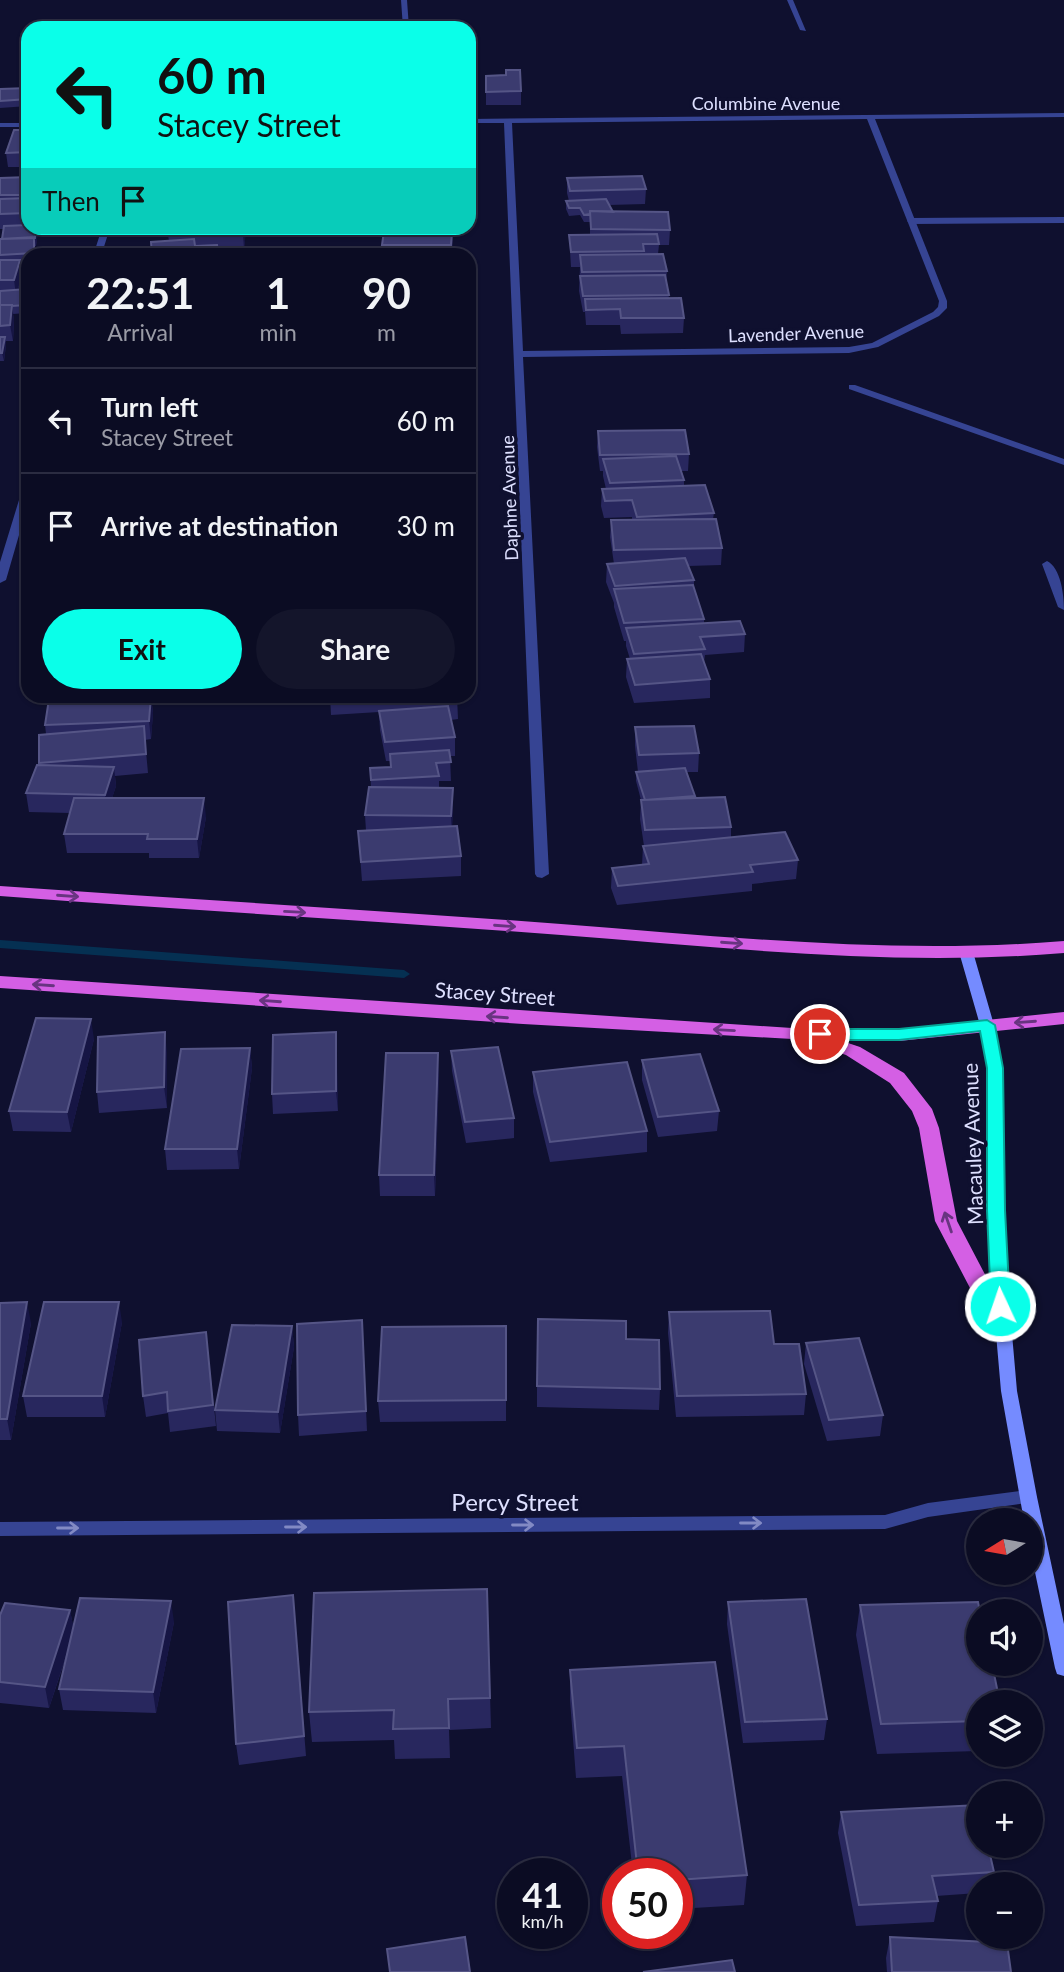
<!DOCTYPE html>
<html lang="en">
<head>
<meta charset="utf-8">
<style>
  body { margin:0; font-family:Lato,sans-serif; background:#14152b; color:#f1f3f6; height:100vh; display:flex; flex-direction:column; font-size:26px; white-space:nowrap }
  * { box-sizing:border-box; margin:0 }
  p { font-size:23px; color:#9a9ba6 }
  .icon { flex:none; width:38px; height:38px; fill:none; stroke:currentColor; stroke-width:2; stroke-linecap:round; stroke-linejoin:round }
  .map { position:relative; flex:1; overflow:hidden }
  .panel { position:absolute; left:21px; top:248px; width:455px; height:455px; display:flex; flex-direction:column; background:#0b0c23; border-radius:21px; box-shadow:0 2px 5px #0004,0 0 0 2px #2b2c41 }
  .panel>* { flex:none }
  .banner { position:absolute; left:21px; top:21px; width:455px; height:214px; border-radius:21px; box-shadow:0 2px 5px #0004,0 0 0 2px #2b2c41; background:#0affe9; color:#111; overflow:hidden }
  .needle { width:46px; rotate:259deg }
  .controls { position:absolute; left:966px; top:1508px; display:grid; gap:14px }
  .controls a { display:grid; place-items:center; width:77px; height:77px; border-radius:50%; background:#0b0c23; box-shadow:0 2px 5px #0004,0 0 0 2px #2b2c41; font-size:35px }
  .speed { position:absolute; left:497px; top:1858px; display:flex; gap:14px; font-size:35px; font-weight:700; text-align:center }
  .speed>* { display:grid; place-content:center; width:91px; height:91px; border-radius:50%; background:#0b0c23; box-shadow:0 2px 5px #0004,0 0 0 2px #2b2c41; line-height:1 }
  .speed small { font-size:18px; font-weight:400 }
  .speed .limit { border:10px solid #d22; background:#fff; color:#111 }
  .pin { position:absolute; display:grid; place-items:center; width:60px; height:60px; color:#fff; margin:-30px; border:4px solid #fff; border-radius:50%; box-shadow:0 2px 7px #0007 }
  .me { position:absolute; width:77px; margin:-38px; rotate:357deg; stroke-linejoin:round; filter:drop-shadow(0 0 5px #0008) }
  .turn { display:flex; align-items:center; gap:24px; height:147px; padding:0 21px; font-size:32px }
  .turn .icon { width:91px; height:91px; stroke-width:2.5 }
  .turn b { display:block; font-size:49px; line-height:60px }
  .then { display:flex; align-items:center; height:66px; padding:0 21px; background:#0003; gap:14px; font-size:26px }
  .eta { display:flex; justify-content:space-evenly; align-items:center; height:119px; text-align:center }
  .eta b { font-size:42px; font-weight:700; line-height:49px }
  .button { display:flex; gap:14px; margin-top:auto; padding:14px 21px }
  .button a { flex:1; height:80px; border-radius:42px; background:#0affe9; color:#111; font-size:28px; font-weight:700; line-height:80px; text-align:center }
  .button a+a { background:#14152b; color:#f1f3f6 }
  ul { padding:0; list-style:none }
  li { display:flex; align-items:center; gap:21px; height:105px; padding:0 21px; border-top:2px solid #2b2c41 }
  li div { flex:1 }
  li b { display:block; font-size:26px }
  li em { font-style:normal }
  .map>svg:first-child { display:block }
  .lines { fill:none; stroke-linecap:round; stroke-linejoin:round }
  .stream { fill:#053052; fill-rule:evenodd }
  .service { fill:#364493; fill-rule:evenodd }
  .minor { fill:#364493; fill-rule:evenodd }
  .secondary { fill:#758bff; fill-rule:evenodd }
  .trunk { fill:#d45fe4; fill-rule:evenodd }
  .wall { fill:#28275e }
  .shaded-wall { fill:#161544 }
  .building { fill:#3b3b6f; stroke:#555586; stroke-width:2 }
  .oneway { stroke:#683480 }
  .oneway2 { stroke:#828ac4 }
  .route { fill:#0affe9; stroke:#06a697; stroke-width:2 }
  .labels { text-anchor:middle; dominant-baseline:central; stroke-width:7; stroke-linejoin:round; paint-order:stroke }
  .far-street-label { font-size:18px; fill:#dee0ff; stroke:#0f102f }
  .street-label { font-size:21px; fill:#dee0ff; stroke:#0f102f }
  .near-street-label { font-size:24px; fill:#dee0ff; stroke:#0f102f }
</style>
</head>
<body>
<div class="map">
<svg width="1064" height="1972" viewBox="0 0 1064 1972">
  <rect width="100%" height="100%" fill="#0f102f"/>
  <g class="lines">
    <path class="stream" d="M 0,940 L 404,970 L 410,974 L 404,978 L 0,948 Z"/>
    <path class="service" d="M 401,0 L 407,0 L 409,28 L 403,28 Z
      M 787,0 L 793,0 L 806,31 L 800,30 Z
      M 1064,217 L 1064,223 L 911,224 L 907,221 L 911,218 Z
      M 849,385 L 855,385 L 1064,459 L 1064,465 L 849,389 Z"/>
    <path class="minor" d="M 1064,113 L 1064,117 L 875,119 L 947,301 L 947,308 L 939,316 L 878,347 L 849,353 L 523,357 L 549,874 L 542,878 L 537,877 L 535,874 L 504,123 L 469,123 L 469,119 ZM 867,119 L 939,301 L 938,307 L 933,312 L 872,343 L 849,347 L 523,351 L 512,123 Z
      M 0,123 L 28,123 L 28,127 L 0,127 Z
      M 102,228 L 110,228 L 101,256 L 93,256 Z
      M 28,484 L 28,504 L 6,580 L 0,583 L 0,562 L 23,487 Z
      M 1047,561 C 1061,568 1064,595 1064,610 L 1058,607 L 1042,564 Z
      M 1028,1490 L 1034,1492 L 1037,1497 L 1034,1502 L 928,1517 L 885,1529 L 0,1536 L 0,1522 L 885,1515 L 928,1503 Z"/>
    <path class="secondary" d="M 966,948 L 973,952 L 994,1025 L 1002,1068 L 1006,1265 L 1017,1391 L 1037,1497 L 1064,1624 L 1064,1676 L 1057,1674 L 1055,1668 L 1031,1553 L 1031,1521 L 1024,1521 L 1001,1391 L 990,1265 L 988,1068 L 980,1025 L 959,952 Z"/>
    <path class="trunk" d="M 0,886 C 187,899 374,910 561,924 C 730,937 895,955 1064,941 L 1064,953 C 895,967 730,948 561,935 C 374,921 187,910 0,896 Z
      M 0,976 L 792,1028 L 899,1029 L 1064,1012 L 1064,1024 L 899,1041 L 842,1041 L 860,1047 L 904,1073 L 932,1109 L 939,1128 L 957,1221 L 1012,1326 L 1009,1332 L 1001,1334 L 993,1332 L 935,1221 L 919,1128 L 912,1111 L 890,1083 L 846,1055 L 813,1044 L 810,1040 L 523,1024 L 0,988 Z"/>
  </g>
  <path class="wall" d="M 469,65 L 475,88 L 475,102 L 469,102 Z
    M 506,75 L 521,91 L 521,105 L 486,105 L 486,76 Z
    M 28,88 L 28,106 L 0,108 L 0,89 Z
    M 28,130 L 28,167 L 8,167 L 6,153 Z
    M 469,143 L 471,148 L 471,162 L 469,162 Z
    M 28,177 L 28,228 L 43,228 L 37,228 L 38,232 L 36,246 L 35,246 L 36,256 L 28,256 L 28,268 L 21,269 L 22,275 L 18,290 L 26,289 L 27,313 L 13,314 L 14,320 L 13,341 L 6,341 L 6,345 L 4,361 L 0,361 L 0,239 L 2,239 L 4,229 L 0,229 L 0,178 Z
    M 567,178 L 646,189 L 645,204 L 609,205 L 613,212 L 670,230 L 669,245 L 659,245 L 658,254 L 667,271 L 666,283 L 669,298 L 684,318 L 683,333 L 621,334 L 620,325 L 586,325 L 585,312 L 583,312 L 579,291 L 580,267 L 571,267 L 569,235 L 590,235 L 590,222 L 584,222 L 580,215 L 569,216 L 566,209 L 566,201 L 569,201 L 567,193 Z
    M 170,228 L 246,228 L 244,249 L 217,249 L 218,256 L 152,256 L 169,241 L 168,235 Z
    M 385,228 L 453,228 L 452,256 L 382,256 L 382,245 Z
    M 598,431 L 689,454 L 688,471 L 681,471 L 684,480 L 684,486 L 714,513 L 713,519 L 722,548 L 721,565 L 688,566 L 694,580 L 694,588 L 704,619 L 704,624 L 745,634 L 744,652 L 705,655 L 704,662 L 710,679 L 710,698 L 634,703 L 626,677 L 627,659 L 630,659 L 626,646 L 626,641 L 624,641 L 614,607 L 614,603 L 606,582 L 607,564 L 614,564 L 610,537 L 611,520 L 632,520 L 632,517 L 604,518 L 601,506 L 602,489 L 606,489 L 603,476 L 603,471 L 600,471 L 597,447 Z
    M 39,696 L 151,696 L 153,713 L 151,739 L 145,740 L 148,773 L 115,776 L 116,786 L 112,798 L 206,817 L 199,858 L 149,858 L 149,853 L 67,853 L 64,834 L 70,813 L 29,812 L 26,793 L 39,765 L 39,735 L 46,734 L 45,725 L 48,705 L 40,704 Z
    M 330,696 L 457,696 L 458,719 L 451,720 L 455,737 L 455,756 L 450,756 L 451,781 L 439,781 L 439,787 L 453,806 L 452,826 L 461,856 L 461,876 L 362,881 L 358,831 L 366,831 L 365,815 L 371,787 L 370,768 L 391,767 L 391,761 L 386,761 L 380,730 L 379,712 L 331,715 Z
    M 635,727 L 699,753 L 698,772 L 687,772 L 695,796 L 695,798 L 731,827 L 731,837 L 798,860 L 796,879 L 752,884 L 752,891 L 617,905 L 611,888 L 612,868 L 642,865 L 643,846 L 644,846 L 640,819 L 641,800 L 636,781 L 636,772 L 638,772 L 635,746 Z
    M 336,1032 L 338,1111 L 273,1114 L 272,1094 Z
    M 94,1039 L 71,1132 L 13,1131 L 9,1111 Z
    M 250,1048 L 252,1068 L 239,1169 L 167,1170 L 165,1149 Z
    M 451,1051 L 514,1118 L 514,1138 L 466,1143 L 452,1071 Z
    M 167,1052 L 167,1108 L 99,1113 L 97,1092 Z
    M 642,1060 L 719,1111 L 717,1131 L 658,1137 L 642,1080 Z
    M 533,1072 L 647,1131 L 647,1152 L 550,1162 L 533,1092 Z
    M 439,1073 L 435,1196 L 380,1196 L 379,1175 Z
    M 0,1294 L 0,1303 L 31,1323 L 11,1440 L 0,1440 Z
    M 669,1312 L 774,1344 L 806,1394 L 804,1415 L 676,1417 L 668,1333 Z
    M 362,1320 L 367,1431 L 299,1436 L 298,1415 Z
    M 122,1322 L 105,1417 L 27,1417 L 23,1396 Z
    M 292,1326 L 294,1347 L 280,1433 L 217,1431 L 215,1410 Z
    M 506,1326 L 506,1421 L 380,1422 L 378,1401 Z
    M 206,1332 L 216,1426 L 170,1432 L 168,1413 L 146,1417 L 143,1396 Z
    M 806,1343 L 883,1415 L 880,1436 L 827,1441 L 804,1364 Z
    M 537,1386 L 660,1389 L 659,1410 L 537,1407 Z
    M 487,1589 L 491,1728 L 449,1730 L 450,1758 L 395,1759 L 394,1740 L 312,1742 L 309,1712 Z
    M 293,1595 L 306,1756 L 239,1765 L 236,1744 Z
    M 728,1602 L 827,1719 L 824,1740 L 743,1743 L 727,1624 Z
    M 860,1605 L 978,1703 L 978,1751 L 877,1754 L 856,1635 Z
    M 70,1610 L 73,1626 L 174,1622 L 156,1713 L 63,1710 L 59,1689 L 68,1651 L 49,1708 L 0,1703 L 0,1615 Z
    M 570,1670 L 747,1875 L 744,1905 L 677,1909 L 677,1874 L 633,1874 L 622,1776 L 576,1778 L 570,1700 Z
    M 841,1812 L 994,1872 L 991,1885 L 978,1885 L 978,1893 L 936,1896 L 938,1901 L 934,1922 L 856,1926 L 838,1833 Z
    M 890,1937 L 1011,1972 L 887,1972 L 886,1958 Z"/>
  <path class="shaded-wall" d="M 36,228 L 38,232 L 36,246 L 35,238 Z
    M 244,228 L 246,228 L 246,232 L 244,249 L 243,234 Z
    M 20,260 L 22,275 L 16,295 L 14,280 Z
    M 12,305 L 14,320 L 13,341 L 10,325 Z
    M 5,337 L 6,345 L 4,361 L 2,353 Z
    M 151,696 L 153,713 L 151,739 L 149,721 Z
    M 114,767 L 116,786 L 107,814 L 105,795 Z
    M 453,788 L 453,806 L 452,835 L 451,816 Z
    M 204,798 L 206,817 L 199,858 L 197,839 Z
    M 91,1019 L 94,1039 L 71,1132 L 67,1112 Z
    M 165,1032 L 167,1052 L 167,1108 L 164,1087 Z
    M 336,1032 L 337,1052 L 338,1111 L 336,1091 Z
    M 250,1048 L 252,1068 L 239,1169 L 237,1149 Z
    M 438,1053 L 439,1073 L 435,1196 L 434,1175 Z
    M 27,1302 L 31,1323 L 11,1440 L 7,1419 Z
    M 119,1302 L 122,1322 L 105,1417 L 102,1396 Z
    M 292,1326 L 294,1347 L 280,1433 L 278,1412 Z
    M 171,1601 L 174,1622 L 156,1713 L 153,1692 Z
    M 70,1610 L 74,1631 L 49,1708 L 45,1687 Z"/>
  <path class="building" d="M 469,65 L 474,65 L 475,88 L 469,88 Z
    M 506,70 L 520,70 L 521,91 L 486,92 L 486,76 L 506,75 Z
    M 28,88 L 28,99 L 0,101 L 0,89 Z
    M 14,130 L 28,130 L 28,152 L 6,153 Z
    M 642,176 L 646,189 L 570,191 L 567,178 Z
    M 28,177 L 28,195 L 0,195 L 0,178 Z
    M 28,198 L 28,213 L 0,214 L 0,199 Z
    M 606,199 L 613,212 L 590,211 L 590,214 L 584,215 L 580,208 L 569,208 L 566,201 Z
    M 590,211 L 668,212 L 670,230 L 591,229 Z
    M 28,225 L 28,228 L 36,228 L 35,238 L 2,239 L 4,226 Z
    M 170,228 L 244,228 L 243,234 L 168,235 Z
    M 384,231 L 452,231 L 451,245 L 382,245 Z
    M 657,234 L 659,244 L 643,244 L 644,251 L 571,252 L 569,235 Z
    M 34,237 L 34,253 L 0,255 L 0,239 Z
    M 194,239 L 195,246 L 217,245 L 218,252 L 152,256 L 151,242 Z
    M 449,248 L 452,256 L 396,256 L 395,251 Z
    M 663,254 L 667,271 L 582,272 L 580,255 Z
    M 0,260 L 20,260 L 14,280 L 0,280 Z
    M 665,275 L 669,295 L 583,296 L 580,276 Z
    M 26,289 L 26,305 L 12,306 L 12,305 L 0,305 L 0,291 Z
    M 681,298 L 684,318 L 621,318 L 620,309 L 586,310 L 585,299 Z
    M 0,305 L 12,305 L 10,325 L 0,326 Z
    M 0,337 L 5,337 L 2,353 L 0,353 Z
    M 685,430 L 689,454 L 600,455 L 598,431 Z
    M 676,456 L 684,480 L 610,483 L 603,459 Z
    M 705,485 L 714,513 L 637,517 L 632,500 L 605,501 L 602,489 Z
    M 716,519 L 722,548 L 614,550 L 611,520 Z
    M 685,558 L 694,580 L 615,586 L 607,564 Z
    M 693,585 L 704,619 L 624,623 L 614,589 Z
    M 740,621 L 745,634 L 700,637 L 705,649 L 634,654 L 626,628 Z
    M 701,654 L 710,679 L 635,685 L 627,659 Z
    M 106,696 L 151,696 L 149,721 L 45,725 L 49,699 Z
    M 401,696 L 457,696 L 458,701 L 402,704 Z
    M 448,706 L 455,737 L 385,742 L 379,711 Z
    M 144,726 L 146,754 L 39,763 L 39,735 Z
    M 694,726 L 699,753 L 639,755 L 635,727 Z
    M 449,750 L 451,762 L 436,763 L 439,776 L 371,780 L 370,768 L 391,767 L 390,754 Z
    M 37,765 L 114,767 L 105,795 L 26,793 Z
    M 685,768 L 695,796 L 645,800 L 636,772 Z
    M 369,787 L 453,788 L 451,816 L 365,815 Z
    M 725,797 L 731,827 L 645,830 L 641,800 Z
    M 74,798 L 204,798 L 197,839 L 147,839 L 148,834 L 64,834 Z
    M 457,826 L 461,856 L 361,862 L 358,831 Z
    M 785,832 L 798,860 L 750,865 L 753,872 L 618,886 L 612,868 L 649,864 L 643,846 Z
    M 36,1018 L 91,1019 L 67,1112 L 9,1111 Z
    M 165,1032 L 164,1087 L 97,1092 L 98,1037 Z
    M 336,1032 L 336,1091 L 272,1094 L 273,1035 Z
    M 498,1047 L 514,1118 L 465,1122 L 451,1051 Z
    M 250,1048 L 237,1149 L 165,1149 L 181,1049 Z
    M 386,1053 L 438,1053 L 434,1175 L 379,1175 Z
    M 700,1054 L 719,1111 L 658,1117 L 642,1060 Z
    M 627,1062 L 647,1131 L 550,1142 L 533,1072 Z
    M 27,1302 L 7,1419 L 0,1419 L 0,1303 Z
    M 44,1302 L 119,1302 L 102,1396 L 23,1396 Z
    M 770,1311 L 774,1344 L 799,1344 L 806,1394 L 677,1396 L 669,1312 Z
    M 538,1319 L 626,1321 L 626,1339 L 659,1340 L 660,1389 L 537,1386 Z
    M 362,1320 L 366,1411 L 298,1415 L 297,1324 Z
    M 232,1325 L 292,1326 L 278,1412 L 215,1410 Z
    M 506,1326 L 506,1400 L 378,1401 L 382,1327 Z
    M 206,1332 L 213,1405 L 168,1411 L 167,1392 L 143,1396 L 139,1340 Z
    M 859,1338 L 883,1415 L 829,1420 L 806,1343 Z
    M 487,1589 L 490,1698 L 448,1699 L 449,1728 L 393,1729 L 394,1710 L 309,1712 L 314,1593 Z
    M 293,1595 L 304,1736 L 236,1744 L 228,1602 Z
    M 80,1598 L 171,1601 L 153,1692 L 59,1689 Z
    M 806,1599 L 827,1719 L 745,1722 L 728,1602 Z
    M 978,1602 L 980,1612 L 978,1612 L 978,1664 L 992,1664 L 1000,1703 L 978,1703 L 978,1721 L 881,1724 L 860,1605 Z
    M 5,1603 L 70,1610 L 45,1687 L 0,1682 L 0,1615 Z
    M 715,1662 L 747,1875 L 677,1880 L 677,1874 L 638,1874 L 624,1746 L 577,1748 L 570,1670 Z
    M 978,1805 L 978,1846 L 988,1846 L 994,1872 L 932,1876 L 938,1901 L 859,1905 L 841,1812 Z
    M 465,1937 L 470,1972 L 390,1972 L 387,1949 Z
    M 890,1937 L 1007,1943 L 1011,1972 L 892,1972 Z
    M 732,1960 L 735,1972 L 643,1972 Z"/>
  <defs><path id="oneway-shaft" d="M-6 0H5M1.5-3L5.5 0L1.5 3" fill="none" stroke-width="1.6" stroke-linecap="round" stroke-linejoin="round" transform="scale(1.75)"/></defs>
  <g class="oneway">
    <use href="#oneway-shaft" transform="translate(68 896) rotate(4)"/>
    <use href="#oneway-shaft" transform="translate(295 912) rotate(3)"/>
    <use href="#oneway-shaft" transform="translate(505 926) rotate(4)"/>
    <use href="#oneway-shaft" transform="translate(732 943) rotate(4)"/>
    <use href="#oneway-shaft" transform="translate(43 985) rotate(-176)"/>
    <use href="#oneway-shaft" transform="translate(270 1001) rotate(-176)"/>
    <use href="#oneway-shaft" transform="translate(497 1017) rotate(-176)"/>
    <use href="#oneway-shaft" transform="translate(1025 1022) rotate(176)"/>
    <use href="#oneway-shaft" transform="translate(724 1030) rotate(-177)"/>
    <use href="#oneway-shaft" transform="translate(948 1222) rotate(-109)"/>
  </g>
  <g class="oneway2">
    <use href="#oneway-shaft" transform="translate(751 1523)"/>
    <use href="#oneway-shaft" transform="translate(523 1525)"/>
    <use href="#oneway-shaft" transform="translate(296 1527)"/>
    <use href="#oneway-shaft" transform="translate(68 1528)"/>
  </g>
  <path class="route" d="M 987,1020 L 995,1025 L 1003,1068 L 1005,1210 L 1010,1306 L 1007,1310 L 994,1310 L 991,1306 L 987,1210 L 987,1068 L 980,1031 L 899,1040 L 820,1040 L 811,1034 L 820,1029 L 899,1029 Z"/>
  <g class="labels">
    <g class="far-street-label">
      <text x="766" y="103">Columbine Avenue</text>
      <text transform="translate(796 333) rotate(-2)">Lavender Avenue</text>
      <text transform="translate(509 498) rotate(-92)">Daphne Avenue</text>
    </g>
    <g class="street-label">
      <text transform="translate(495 993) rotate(4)">Stacey Street</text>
      <text transform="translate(972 1144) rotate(-92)">Macauley Avenue</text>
    </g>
    <g class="near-street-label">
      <text x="515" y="1501">Percy Street</text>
    </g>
  </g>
</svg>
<div class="controls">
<a><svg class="needle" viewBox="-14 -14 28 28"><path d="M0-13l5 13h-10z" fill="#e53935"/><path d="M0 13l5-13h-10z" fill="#9a9ba6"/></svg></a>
<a><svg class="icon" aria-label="sound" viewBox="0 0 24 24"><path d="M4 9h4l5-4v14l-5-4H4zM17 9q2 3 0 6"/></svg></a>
<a><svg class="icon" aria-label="layers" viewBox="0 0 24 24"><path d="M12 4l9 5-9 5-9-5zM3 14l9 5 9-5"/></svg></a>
<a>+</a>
<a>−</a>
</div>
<div class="speed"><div>41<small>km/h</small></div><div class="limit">50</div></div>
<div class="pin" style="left:820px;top:1034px;background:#d93025"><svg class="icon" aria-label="arrive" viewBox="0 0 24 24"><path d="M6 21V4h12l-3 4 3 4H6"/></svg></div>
<svg class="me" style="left:1000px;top:1306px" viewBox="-20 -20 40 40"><circle r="17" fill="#0affe9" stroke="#fff" stroke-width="3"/><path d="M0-11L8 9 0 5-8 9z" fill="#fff"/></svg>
<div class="banner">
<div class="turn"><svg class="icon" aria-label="left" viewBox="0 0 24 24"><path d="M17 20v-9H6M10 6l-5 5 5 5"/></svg><div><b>60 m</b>Stacey Street</div></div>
<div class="then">Then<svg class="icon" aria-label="arrive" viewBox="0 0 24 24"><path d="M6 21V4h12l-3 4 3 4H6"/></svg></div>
</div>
<section class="panel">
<div class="eta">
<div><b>22:51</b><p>Arrival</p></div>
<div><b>1</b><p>min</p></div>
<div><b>90</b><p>m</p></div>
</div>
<ul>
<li><svg class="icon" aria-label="left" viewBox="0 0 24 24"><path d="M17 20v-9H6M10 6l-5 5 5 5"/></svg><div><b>Turn left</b><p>Stacey Street</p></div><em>60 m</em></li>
<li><svg class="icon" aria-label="arrive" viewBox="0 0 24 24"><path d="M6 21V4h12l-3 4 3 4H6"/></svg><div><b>Arrive at destination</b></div><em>30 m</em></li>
</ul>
<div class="button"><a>Exit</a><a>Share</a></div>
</section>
</div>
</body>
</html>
